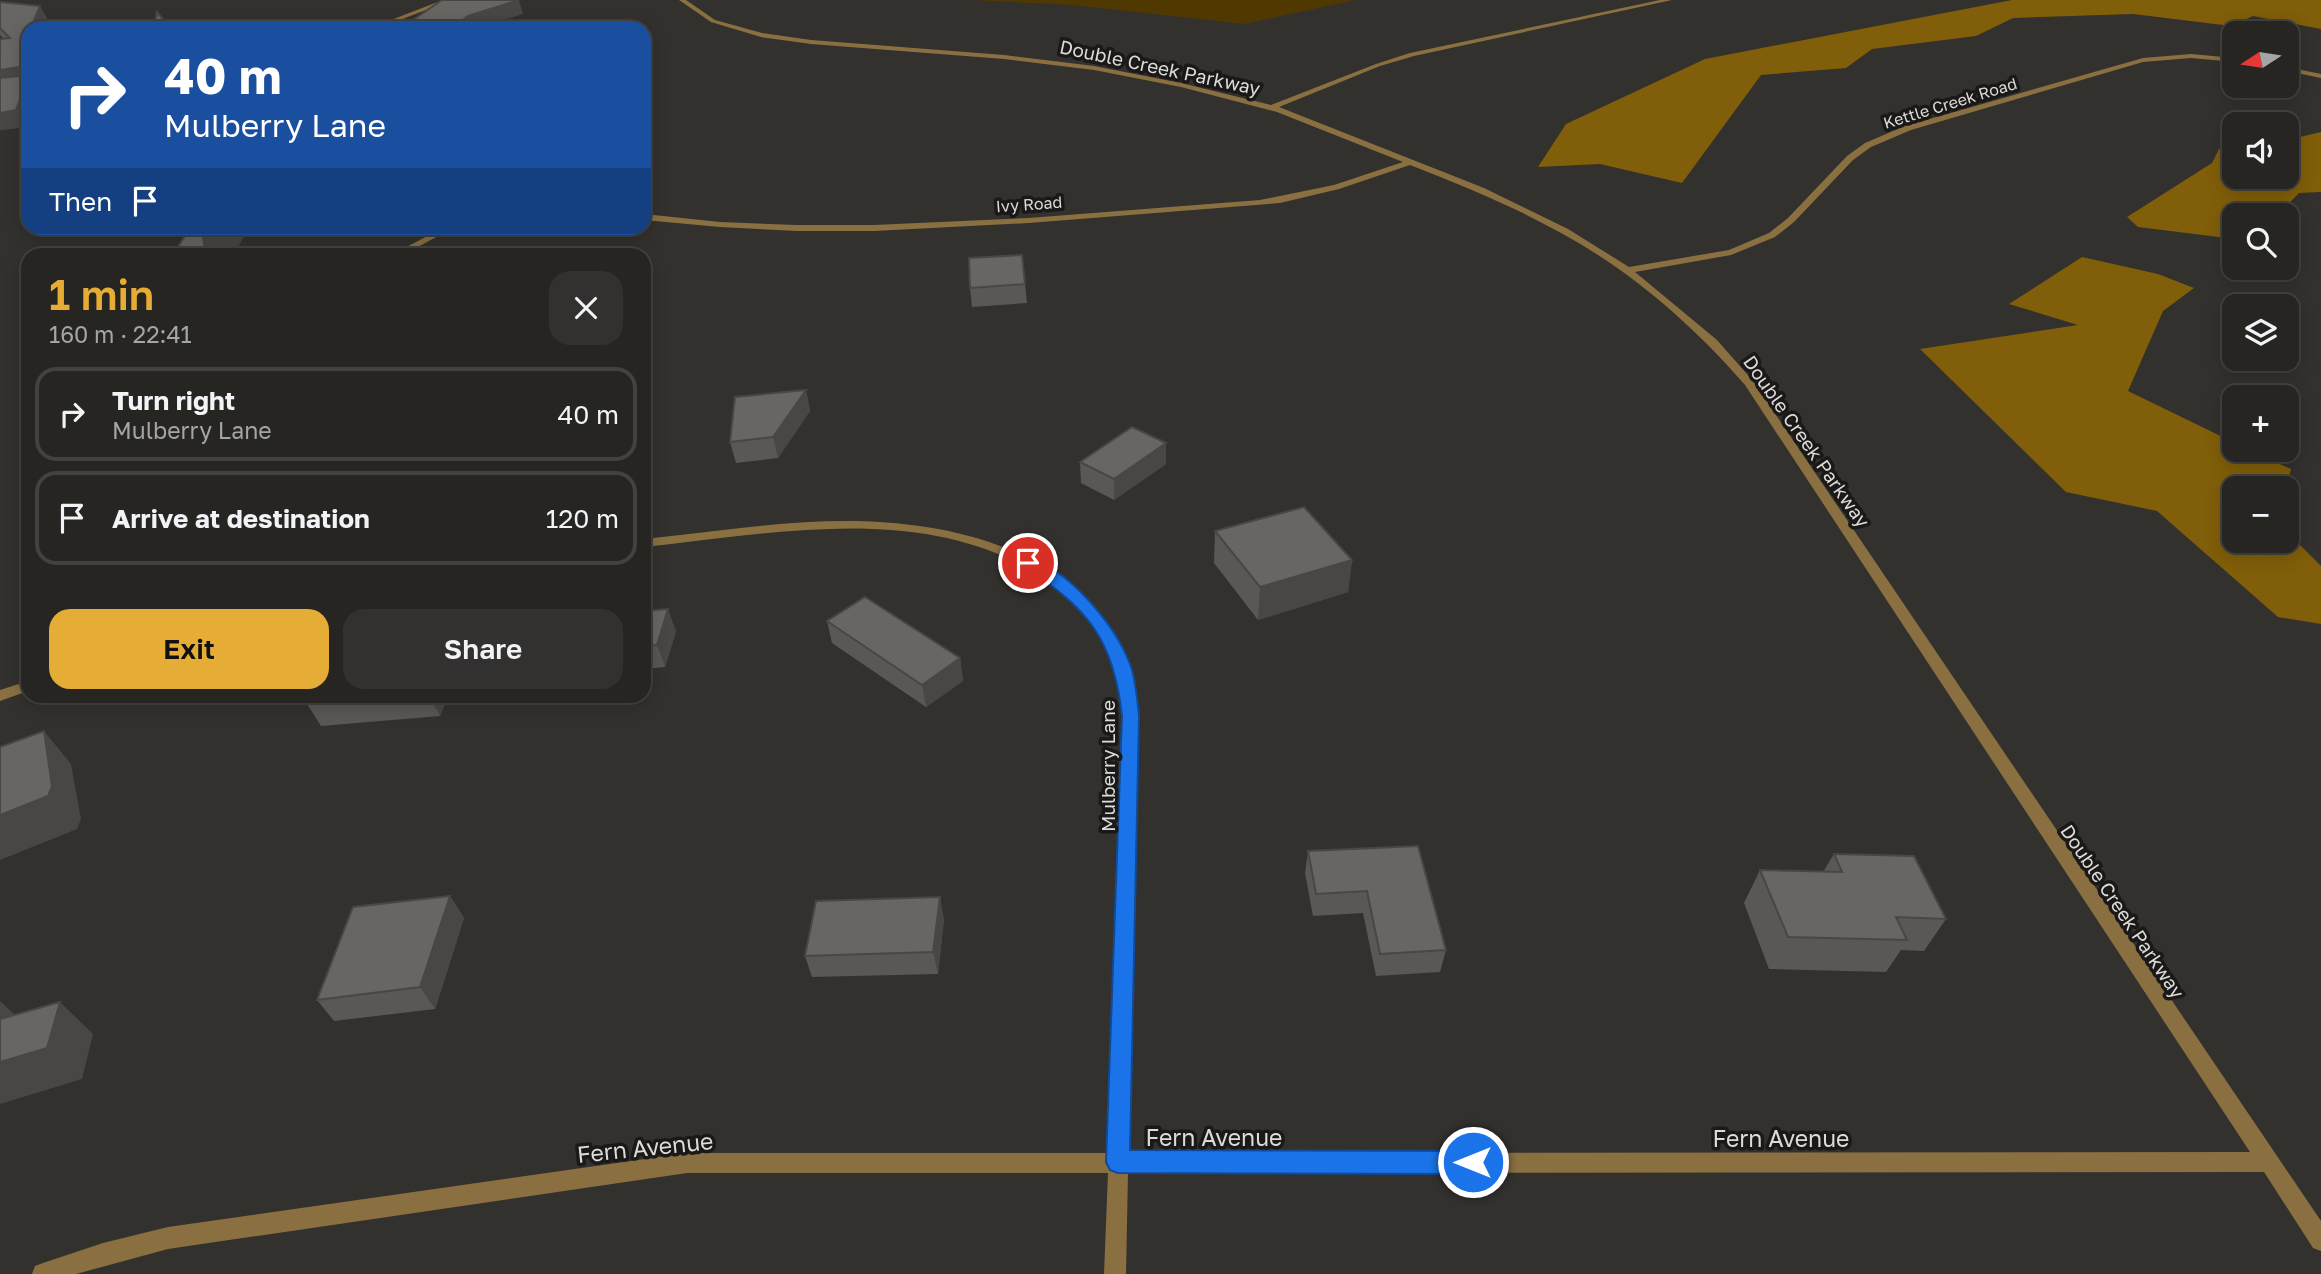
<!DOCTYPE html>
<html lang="en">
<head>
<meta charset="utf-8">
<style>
  body { margin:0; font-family:"Golos Text",sans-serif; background:#32312f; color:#f1f3f6; height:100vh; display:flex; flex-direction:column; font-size:26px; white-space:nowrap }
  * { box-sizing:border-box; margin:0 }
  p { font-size:23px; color:#a4a5a5 }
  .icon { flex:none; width:38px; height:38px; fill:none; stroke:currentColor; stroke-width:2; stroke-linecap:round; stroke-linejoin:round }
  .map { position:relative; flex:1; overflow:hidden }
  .drawer { position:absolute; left:21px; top:248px; width:630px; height:455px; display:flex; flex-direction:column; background:#262522; border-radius:21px; box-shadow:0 4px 18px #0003,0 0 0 2px #424240 }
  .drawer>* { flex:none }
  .guide { position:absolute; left:21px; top:21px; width:630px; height:214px; border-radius:21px; box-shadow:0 4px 18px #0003,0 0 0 2px #424240; background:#1a4fa0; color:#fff; overflow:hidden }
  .needle { width:46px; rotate:258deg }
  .fabs { position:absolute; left:2222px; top:21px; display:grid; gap:14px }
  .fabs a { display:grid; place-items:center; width:77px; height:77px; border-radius:14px; background:#262522; box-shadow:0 4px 18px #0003,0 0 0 2px #424240; font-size:35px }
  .pin { position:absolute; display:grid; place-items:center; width:60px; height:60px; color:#fff; margin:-30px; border:4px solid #fff; border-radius:50%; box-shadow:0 2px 7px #0007 }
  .me { position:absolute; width:77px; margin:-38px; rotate:270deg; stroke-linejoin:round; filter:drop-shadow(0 0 5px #0008) }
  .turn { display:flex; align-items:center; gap:24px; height:147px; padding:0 28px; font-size:32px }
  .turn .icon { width:91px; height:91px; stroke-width:2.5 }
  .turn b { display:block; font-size:49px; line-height:60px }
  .then { display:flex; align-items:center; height:66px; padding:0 28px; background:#0003; gap:14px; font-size:26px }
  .round { display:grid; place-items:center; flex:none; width:74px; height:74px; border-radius:21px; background:#32312f }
  .head { display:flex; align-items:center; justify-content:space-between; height:119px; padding:0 28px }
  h1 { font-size:42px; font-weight:600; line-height:52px; color:#e5ad36 }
  .primary-button { display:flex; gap:14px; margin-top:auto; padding:14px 28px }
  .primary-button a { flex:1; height:80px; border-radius:21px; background:#e5ad36; color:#111; font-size:28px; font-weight:600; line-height:80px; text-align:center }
  .primary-button a+a { background:#32312f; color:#f1f3f6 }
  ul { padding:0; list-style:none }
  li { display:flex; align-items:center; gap:21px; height:94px; margin:0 14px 10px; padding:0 14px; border:4px solid #424240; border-radius:21px }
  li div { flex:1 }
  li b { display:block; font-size:26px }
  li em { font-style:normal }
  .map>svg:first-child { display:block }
  .green { fill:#503801 }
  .forest { fill:#815e09 }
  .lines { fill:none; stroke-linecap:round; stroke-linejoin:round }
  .minor { fill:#8a7041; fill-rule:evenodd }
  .wall { fill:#595855 }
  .shaded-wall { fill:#494745 }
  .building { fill:#686663; stroke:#494745; stroke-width:2 }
  .route { fill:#1a73e8; stroke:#114b97; stroke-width:2 }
  .labels { text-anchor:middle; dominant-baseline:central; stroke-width:7; stroke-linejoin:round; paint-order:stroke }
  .far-street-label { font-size:16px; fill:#dcdbd9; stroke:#1a1918 }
  .street-label { font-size:19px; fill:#dcdbd9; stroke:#1a1918 }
  .near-street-label { font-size:23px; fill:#dcdbd9; stroke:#1a1918 }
</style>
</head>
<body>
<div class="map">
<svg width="2321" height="1274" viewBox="0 0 2321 1274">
  <rect width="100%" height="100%" fill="#33312e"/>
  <path class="green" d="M 972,0 L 1355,0 L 1245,24 L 1072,5 Z"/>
  <path class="forest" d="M 2012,0 L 2321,0 L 2321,29 L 2253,16 L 2231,26 L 2133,14 L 2013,18 L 1976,36 L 1872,49 L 1846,68 L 1761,75 L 1682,183 L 1600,164 L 1538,167 L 1566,124 L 1705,59 Z
    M 2321,132 L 2321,192 L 2299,193 L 2278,215 L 2235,215 L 2235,239 L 2138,227 L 2127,217 L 2212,163 L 2219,149 L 2235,147 L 2235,177 L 2287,177 L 2287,140 Z
    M 2082,257 L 2158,274 L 2194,288 L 2163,311 L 2128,391 L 2235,443 L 2235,450 L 2249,450 L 2291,469 L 2286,488 L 2235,488 L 2235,541 L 2287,541 L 2287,532 L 2321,566 L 2321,624 L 2278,617 L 2157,511 L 2066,492 L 1920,349 L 2078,325 L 2009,304 Z"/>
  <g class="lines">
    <path class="minor" d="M 443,0 L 452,0 L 379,28 L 370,28 Z
      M 679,0 L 686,0 L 715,20 L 762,33 L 811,40 L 1004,55 L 1094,66 L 1181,83 L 1271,105 L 1376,64 L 1410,53 L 1660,0 L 1672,0 L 1414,56 L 1380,66 L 1279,107 L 1484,188 L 1568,229 L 1629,267 L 1729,250 L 1769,233 L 1788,218 L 1847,156 L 1865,143 L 1905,126 L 2143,58 L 2191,54 L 2235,58 L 2235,62 L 2191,58 L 2143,62 L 1911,130 L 1871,147 L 1853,160 L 1794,222 L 1775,237 L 1731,255 L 1635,272 L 1717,340 L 1753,381 L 2321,1221 L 2321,1251 L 2313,1248 L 2264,1172 L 1128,1173 L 1126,1274 L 1104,1274 L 1108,1173 L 687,1173 L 168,1249 L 76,1274 L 32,1274 L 35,1266 L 43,1263 L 103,1243 L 168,1227 L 687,1153 L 1108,1153 L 1124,716 C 1116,649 1094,608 1036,573 C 918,502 772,534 644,547 L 644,539 C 714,532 785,520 855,521 C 963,523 1085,555 1129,664 C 1136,680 1136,699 1138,716 L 1129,1153 L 2250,1152 L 1745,385 C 1693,325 1631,271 1561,233 C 1513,206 1461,185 1410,165 L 1339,189 L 1280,203 L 1029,223 L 874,231 L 797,231 L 720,227 L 644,220 L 644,214 L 720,222 L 797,225 L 874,225 L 1029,218 L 1260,200 L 1334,185 L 1403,162 L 1277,112 L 1181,87 L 1094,70 L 1004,59 L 811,44 L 761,37 L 711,22 Z
      M 2287,67 L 2321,74 L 2321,78 L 2287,71 Z
      M 443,228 L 453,228 L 401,256 L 389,256 Z
      M 28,681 L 28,691 L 0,701 L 0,690 Z"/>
  </g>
  <path class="wall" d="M 0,2 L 48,20 L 45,28 L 28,28 L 26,127 L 0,130 L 0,39 L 4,39 L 0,35 Z
    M 1025,284 L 1027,303 L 972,307 L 970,288 Z
    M 806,390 L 810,411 L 778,458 L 736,463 L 730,442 Z
    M 1080,462 L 1166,464 L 1114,500 L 1081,483 Z
    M 1215,531 L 1352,560 L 1348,592 L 1258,620 L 1214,563 Z
    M 644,611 L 676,631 L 665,667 L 644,669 Z
    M 827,621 L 960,658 L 963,681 L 926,707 L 832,643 Z
    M 311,696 L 448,696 L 440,716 L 321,726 L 307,704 Z
    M 1418,846 L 1446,950 L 1440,972 L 1376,976 L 1363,913 L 1313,916 L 1305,873 L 1308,851 Z
    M 1834,854 L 1946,919 L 1924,951 L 1901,950 L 1886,972 L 1769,969 L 1744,903 L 1760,870 L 1823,872 Z
    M 450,896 L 464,918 L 435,1009 L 334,1021 L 317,1000 Z
    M 944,919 L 938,974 L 812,977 L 805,956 Z"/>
  <path class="shaded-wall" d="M 519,0 L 523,14 L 478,28 L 452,28 L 468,16 Z
    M 40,6 L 48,20 L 45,28 L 31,28 Z
    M 19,67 L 26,80 L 28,76 L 28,120 L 26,127 L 0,130 L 0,70 Z
    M 229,228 L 249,228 L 238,247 L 212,250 L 213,256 L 206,256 L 202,231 Z
    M 806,390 L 810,411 L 778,458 L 773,437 Z
    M 1166,443 L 1166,464 L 1114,500 L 1114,479 Z
    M 1352,560 L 1348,592 L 1258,620 L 1260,587 Z
    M 668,609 L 676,631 L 665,667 L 657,645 Z
    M 960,658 L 963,681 L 926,707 L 922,685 Z
    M 429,696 L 448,696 L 440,716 Z
    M 44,731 L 71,764 L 81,819 L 77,829 L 0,860 L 0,815 Z
    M 450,896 L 464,918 L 435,1009 L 420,987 Z
    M 940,897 L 944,919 L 938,974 L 933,952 Z
    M 0,1001 L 25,1024 L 0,1042 Z
    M 60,1002 L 93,1034 L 82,1079 L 0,1104 L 0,1062 Z"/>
  <path class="building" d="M 442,0 L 519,0 L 468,16 L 452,28 L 401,28 Z
    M 0,2 L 40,6 L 31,28 L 28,28 L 28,76 L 16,110 L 0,113 L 0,78 L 19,76 L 22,69 L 19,67 L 0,70 L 0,39 L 10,38 L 0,28 Z
    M 157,12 L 170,28 L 154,28 Z
    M 190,228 L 229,228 L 228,229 L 202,231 L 206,256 L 172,256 Z
    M 1022,255 L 1025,284 L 970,288 L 969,258 Z
    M 806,390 L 773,437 L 730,442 L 735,397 Z
    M 1132,427 L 1166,443 L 1114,479 L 1080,462 Z
    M 1304,507 L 1352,560 L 1260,587 L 1215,531 Z
    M 865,597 L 960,658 L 922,685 L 827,621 Z
    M 668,609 L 657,645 L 644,646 L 644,611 Z
    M 311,696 L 394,696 L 307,704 Z
    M 44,731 L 52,786 L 48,796 L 0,815 L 0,747 Z
    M 1418,846 L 1446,950 L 1380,954 L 1367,891 L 1316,894 L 1308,851 Z
    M 1834,854 L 1914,856 L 1946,919 L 1896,917 L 1907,940 L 1788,937 L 1760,870 L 1842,872 Z
    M 450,896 L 420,987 L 317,1000 L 353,907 Z
    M 940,897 L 933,952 L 805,956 L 816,901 Z
    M 60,1002 L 47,1048 L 0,1062 L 0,1019 Z"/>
  <path class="route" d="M 1028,558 C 1069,569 1115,625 1130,664 C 1136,680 1137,699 1139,716 L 1130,1150 L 1473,1151 L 1481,1154 L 1484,1162 L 1481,1170 L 1473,1174 L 1118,1173 L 1110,1170 L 1106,1162 L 1122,716 C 1114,639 1087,607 1023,566 L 1020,563 L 1023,559 Z"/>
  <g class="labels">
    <g class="far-street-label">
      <text transform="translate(1950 103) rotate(-17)">Kettle Creek Road</text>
      <text transform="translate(1029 204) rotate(-4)">Ivy Road</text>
    </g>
    <g class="street-label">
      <text transform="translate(1160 67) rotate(12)">Double Creek Parkway</text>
      <text transform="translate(1807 441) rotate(55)">Double Creek Parkway</text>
      <text transform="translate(1107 766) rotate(-90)">Mulberry Lane</text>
      <text transform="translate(2123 911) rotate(56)">Double Creek Parkway</text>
    </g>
    <g class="near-street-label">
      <text x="1214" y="1137">Fern Avenue</text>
      <text x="1781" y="1138">Fern Avenue</text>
      <text transform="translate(645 1147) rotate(-6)">Fern Avenue</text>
    </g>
  </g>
</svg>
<div class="fabs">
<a><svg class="needle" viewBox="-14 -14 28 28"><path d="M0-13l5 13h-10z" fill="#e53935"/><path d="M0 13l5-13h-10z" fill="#a4a5a5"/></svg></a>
<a><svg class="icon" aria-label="sound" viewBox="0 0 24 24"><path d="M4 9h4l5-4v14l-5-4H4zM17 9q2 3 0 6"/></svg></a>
<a><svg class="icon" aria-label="search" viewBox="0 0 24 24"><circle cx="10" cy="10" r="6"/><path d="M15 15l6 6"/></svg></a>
<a><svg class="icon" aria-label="layers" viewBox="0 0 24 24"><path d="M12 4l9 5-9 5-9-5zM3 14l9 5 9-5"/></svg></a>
<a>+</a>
<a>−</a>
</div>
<div class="pin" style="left:1028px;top:563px;background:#d93025"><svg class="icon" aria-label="arrive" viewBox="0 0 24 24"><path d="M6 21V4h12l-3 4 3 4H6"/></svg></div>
<svg class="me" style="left:1473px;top:1162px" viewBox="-20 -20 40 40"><circle r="17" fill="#1a73e8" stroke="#fff" stroke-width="3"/><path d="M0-11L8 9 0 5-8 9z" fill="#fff"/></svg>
<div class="guide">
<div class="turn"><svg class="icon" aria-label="right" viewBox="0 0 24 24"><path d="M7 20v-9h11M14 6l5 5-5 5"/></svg><div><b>40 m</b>Mulberry Lane</div></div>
<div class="then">Then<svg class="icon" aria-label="arrive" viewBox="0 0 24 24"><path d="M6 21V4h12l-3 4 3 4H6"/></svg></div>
</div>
<section class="drawer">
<div class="head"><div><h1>1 min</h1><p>160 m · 22:41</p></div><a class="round"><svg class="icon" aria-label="close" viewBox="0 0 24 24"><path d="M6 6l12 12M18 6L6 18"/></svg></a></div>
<ul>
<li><svg class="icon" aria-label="right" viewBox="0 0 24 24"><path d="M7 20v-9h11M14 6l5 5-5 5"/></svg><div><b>Turn right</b><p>Mulberry Lane</p></div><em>40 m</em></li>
<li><svg class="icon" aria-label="arrive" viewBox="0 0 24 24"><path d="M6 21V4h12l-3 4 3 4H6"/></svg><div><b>Arrive at destination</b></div><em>120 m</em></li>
</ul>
<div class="primary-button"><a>Exit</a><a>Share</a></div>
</section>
</div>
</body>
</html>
